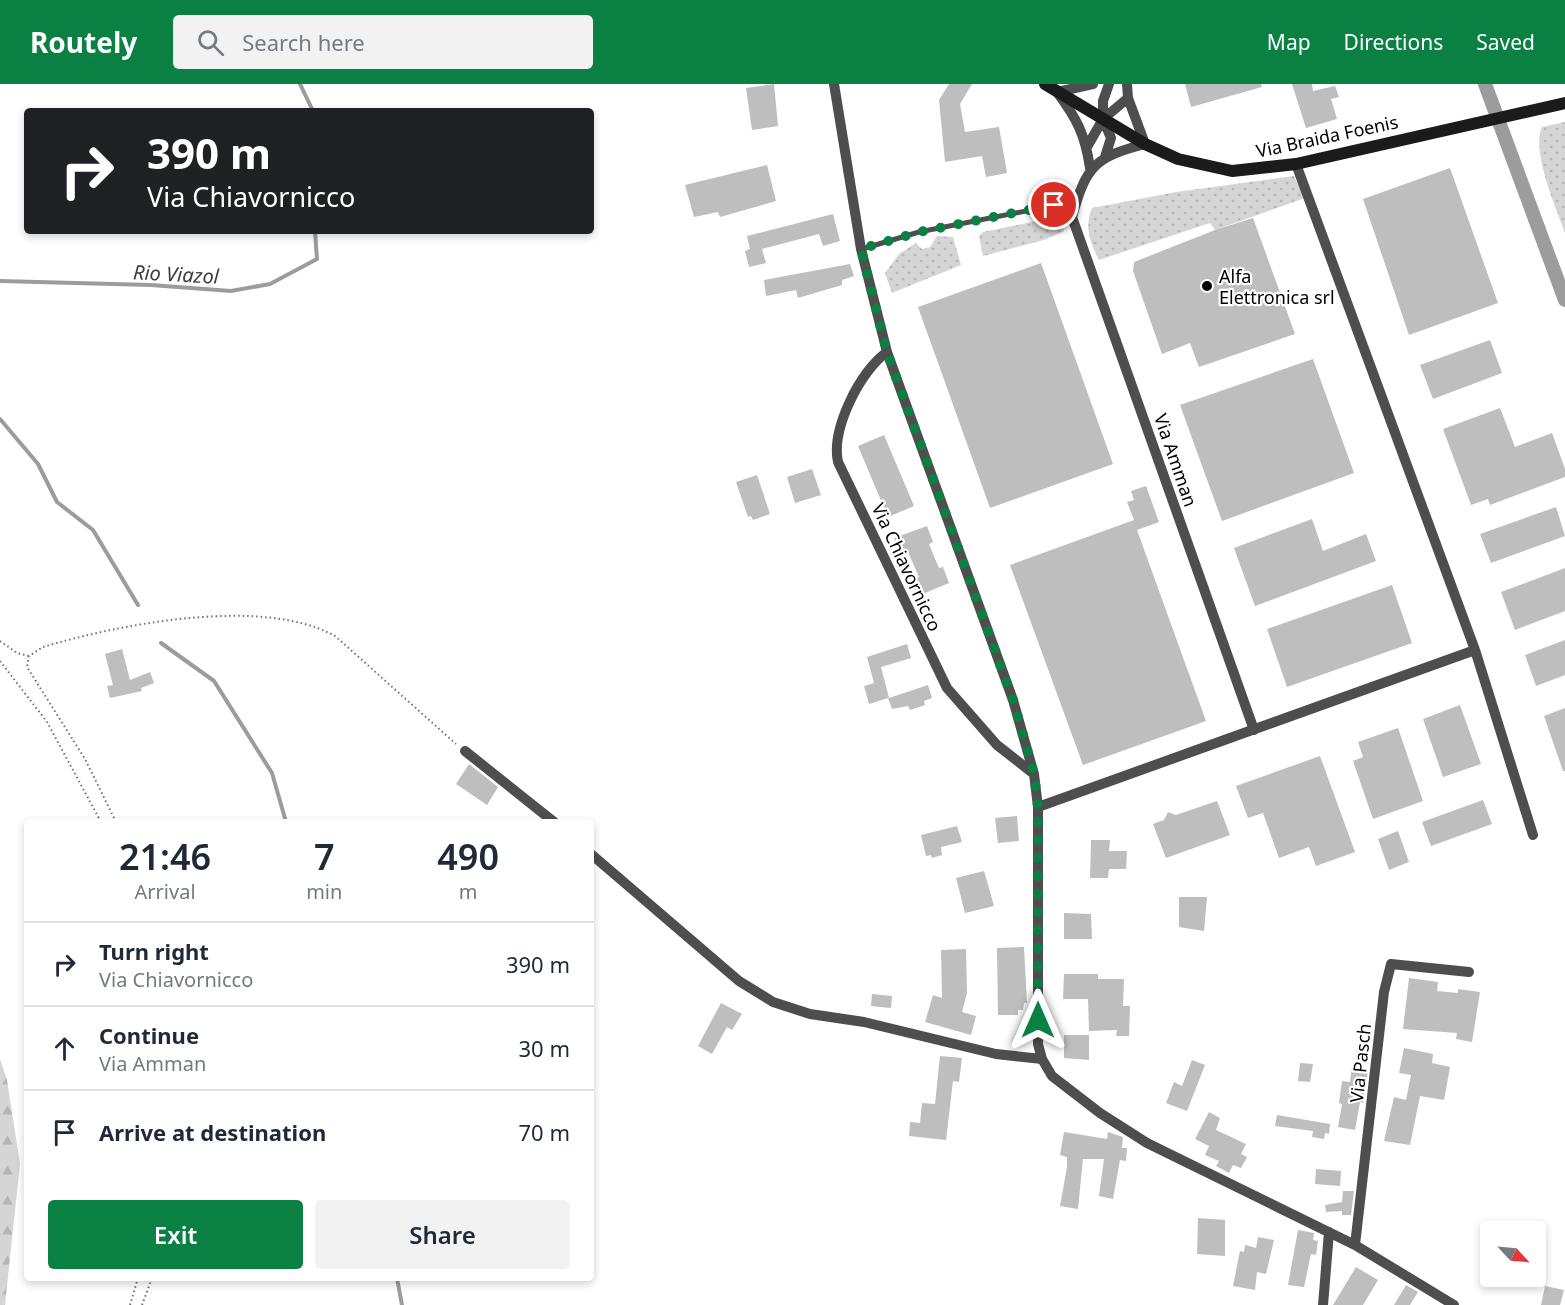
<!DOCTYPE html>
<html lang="en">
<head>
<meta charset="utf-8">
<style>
  body { margin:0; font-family:"Noto Sans",sans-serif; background:#f2f2f3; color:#1f2937; height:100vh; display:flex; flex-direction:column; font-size:22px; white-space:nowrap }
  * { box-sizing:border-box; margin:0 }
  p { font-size:20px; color:#747a83 }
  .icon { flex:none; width:33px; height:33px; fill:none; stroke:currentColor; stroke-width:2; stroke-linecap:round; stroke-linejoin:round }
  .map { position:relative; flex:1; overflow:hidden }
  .details { position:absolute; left:24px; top:735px; width:570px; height:462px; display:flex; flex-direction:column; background:#fff; border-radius:6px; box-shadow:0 3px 9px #0003 }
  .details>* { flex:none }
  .hud { position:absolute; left:24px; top:24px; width:570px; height:126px; border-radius:6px; box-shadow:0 3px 9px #0003; background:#202124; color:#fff; overflow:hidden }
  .needle { width:39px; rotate:116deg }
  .controls { position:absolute; left:1480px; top:1137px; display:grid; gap:12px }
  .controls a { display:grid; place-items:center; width:66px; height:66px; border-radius:6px; background:#fff; box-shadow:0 3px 9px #0003; font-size:30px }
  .pin { position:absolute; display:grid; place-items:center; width:51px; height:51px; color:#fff; margin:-26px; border:3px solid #fff; border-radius:50%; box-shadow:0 2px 6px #0007 }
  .me { position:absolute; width:66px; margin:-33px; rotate:0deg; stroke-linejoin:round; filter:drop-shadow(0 0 4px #0008) }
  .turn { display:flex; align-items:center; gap:21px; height:126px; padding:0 24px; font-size:27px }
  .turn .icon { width:78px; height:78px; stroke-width:2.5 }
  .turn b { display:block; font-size:42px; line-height:51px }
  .eta { display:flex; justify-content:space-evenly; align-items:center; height:102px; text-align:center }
  .eta b { font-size:36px; font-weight:600; line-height:42px }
  .cta { display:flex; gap:12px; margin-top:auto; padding:12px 24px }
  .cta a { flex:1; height:69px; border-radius:6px; background:#0b8043; color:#fff; font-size:24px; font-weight:600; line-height:69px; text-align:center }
  .cta a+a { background:#f2f2f3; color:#1f2937 }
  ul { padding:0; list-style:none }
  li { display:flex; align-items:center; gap:18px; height:84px; padding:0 24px; border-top:2px solid #e0e1e3 }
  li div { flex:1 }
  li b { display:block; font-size:22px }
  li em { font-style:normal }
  header { display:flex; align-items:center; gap:36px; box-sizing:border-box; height:84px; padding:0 30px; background:#0b8043; color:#fff }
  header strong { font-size:28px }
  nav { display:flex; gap:33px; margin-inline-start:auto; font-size:21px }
  .search { width:420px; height:54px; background:#f2f2f3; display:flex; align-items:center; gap:15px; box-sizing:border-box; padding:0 21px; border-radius:6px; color:#747a83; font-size:22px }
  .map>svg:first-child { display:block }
  .grass { fill:url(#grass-dots) }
  .forest { fill:url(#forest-firs) }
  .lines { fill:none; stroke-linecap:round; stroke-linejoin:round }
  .stream { stroke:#9c9c9c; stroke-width:4 }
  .canal { stroke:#9c9c9c; stroke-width:14 }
  .building { fill:#bebebe }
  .path { stroke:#707070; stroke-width:2; stroke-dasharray:1.5 3; stroke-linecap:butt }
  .lane { stroke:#4e4e4e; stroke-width:5 }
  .street { stroke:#4e4e4e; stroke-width:10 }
  .secondary { stroke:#1b1b1b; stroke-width:12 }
  .route { stroke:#0b8043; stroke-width:10; stroke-dasharray:0 18 }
  .poi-dot { fill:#000; stroke:#fff; stroke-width:2 }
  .labels { text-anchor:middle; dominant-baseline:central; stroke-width:4.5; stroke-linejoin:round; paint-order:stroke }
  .street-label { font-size:18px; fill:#000; stroke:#fff }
  .poi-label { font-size:18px; fill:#000; stroke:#fff; text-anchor:start }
  .water-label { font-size:20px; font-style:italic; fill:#3d3d3d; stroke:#fff }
</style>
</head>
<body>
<header>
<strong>Routely</strong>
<div class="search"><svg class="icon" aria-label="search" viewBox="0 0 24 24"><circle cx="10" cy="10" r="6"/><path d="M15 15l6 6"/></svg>Search here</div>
<nav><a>Map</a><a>Directions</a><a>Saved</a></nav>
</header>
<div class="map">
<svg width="1565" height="1221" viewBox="0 0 1565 1221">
  <defs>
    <pattern id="grass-dots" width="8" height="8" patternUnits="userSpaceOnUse" patternTransform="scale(1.5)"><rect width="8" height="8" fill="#d5d5d5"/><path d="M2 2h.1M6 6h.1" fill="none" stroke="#b5b5b5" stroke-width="1.8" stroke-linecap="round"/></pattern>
    <pattern id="forest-firs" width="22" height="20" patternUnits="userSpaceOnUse" patternTransform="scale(1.5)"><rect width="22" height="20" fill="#d5d5d5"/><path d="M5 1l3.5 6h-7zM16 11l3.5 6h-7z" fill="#b5b5b5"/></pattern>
  </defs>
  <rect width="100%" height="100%" fill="#fff"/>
  <path class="grass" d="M 1565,38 L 1565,149 C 1556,124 1531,67 1542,43 Z
    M 1294,92 L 1305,114 L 1215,146 L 1210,139 L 1099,176 C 1090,158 1084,143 1092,124 L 1176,108 Z
    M 1061,132 L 1064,147 L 1044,156 L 983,172 L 979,152 L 983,148 Z
    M 937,152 L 953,153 L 961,181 L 892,209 L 885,189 L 899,170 L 916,159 L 922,165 L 930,163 Z"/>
  <path class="forest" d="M 0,975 L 7,996 L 20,1080 L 5,1221 L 0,1221 Z"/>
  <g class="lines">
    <path class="stream" d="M 300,0 L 313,27
      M 0,197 L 151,201 L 231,207 L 270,200 L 317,175 L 315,147
      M 0,335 L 38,380 L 57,418 L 93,446 L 138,521
      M 161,559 L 214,597 L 272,689 L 286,738
      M 397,1194 L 402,1221"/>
    <path class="canal" d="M 1485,0 L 1565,216"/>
  </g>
  <path class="building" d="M 774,0 L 778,42 L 752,46 L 746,4 Z
    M 949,0 L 972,0 L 960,20 L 965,48 L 999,43 L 1007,89 L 986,93 L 982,72 L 945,78 L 939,16 Z
    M 1185,0 L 1261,0 L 1262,3 L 1191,23 Z
    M 1292,0 L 1312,0 L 1313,7 L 1335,2 L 1339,13 L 1331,15 L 1337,35 L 1306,44 Z
    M 767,81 L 776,117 L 720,133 L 718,128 L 694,133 L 685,101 Z
    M 1450,84 L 1498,219 L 1409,251 L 1363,115 Z
    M 833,130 L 840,157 L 823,162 L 819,150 L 762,165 L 766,179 L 749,183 L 745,167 L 750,165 L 747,152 Z
    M 1253,134 L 1295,250 L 1199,283 L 1190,259 L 1162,270 L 1133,187 L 1134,178 L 1215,146 Z
    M 1041,179 L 1113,380 L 990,424 L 918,223 Z
    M 850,180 L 854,192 L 842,196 L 842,201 L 798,214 L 796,206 L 766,212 L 764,196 Z
    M 1490,256 L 1502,289 L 1433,315 L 1420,281 Z
    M 1313,275 L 1354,389 L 1222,437 L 1180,321 Z
    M 1500,324 L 1515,363 L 1552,349 L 1565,385 L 1565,393 L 1490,421 L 1488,415 L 1471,421 L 1443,345 Z
    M 884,351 L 914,422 L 888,433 L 858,362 Z
    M 812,385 L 821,411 L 795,419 L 787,393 Z
    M 757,391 L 770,430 L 753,436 L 751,432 L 748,433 L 736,398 Z
    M 1146,402 L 1159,438 L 1137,446 L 1206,637 L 1083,681 L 1010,481 L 1134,436 L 1127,418 L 1134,416 L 1131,407 Z
    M 1556,423 L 1565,452 L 1491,479 L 1480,450 Z
    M 1312,435 L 1323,467 L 1366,450 L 1376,477 L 1255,522 L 1234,464 Z
    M 927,442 L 933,458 L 929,460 L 933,470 L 939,484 L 943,483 L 949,499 L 918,512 L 911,496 L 919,493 L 908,468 L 901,471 L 894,454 Z
    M 1565,484 L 1565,527 L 1515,546 L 1501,508 Z
    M 1392,501 L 1412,559 L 1287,603 L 1267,545 Z
    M 1565,556 L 1565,591 L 1536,602 L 1525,571 Z
    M 907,560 L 911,574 L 881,583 L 889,614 L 928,601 L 932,614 L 924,617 L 925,621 L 910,626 L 908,622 L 892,625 L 888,614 L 869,620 L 864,602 L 874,599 L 867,573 Z
    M 122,565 L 130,596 L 150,588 L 154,599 L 141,604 L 142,607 L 110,614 L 107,602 L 113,601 L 105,570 Z
    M 1460,621 L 1481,680 L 1443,693 L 1423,635 Z
    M 1565,624 L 1565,687 L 1563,687 L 1544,632 Z
    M 1398,644 L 1423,717 L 1373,735 L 1353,677 L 1363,673 L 1358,658 Z
    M 1320,672 L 1355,768 L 1316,782 L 1309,763 L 1279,774 L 1263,729 L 1248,734 L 1236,702 Z
    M 469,680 L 498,703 L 487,721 L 456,700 Z
    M 1483,716 L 1492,740 L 1431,762 L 1422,738 Z
    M 1217,717 L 1230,751 L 1166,774 L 1153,740 L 1164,736 L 1168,728 L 1176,731 Z
    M 1017,732 L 1019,757 L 998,759 L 995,734 Z
    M 957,742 L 962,758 L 941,763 L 942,771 L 932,774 L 931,771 L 926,772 L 921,751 Z
    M 1398,747 L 1409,778 L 1389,786 L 1378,755 Z
    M 1091,756 L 1110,756 L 1109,767 L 1127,767 L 1126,785 L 1109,785 L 1108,794 L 1090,794 Z
    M 984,787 L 994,822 L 965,829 L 956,794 Z
    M 1179,813 L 1207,813 L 1204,847 L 1179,843 Z
    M 1064,829 L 1091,830 L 1092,855 L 1064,855 Z
    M 1024,863 L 1027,919 L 1024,919 L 1023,926 L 1018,926 L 1018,931 L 998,931 L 997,864 Z
    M 966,865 L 967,909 L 962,928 L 976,932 L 971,951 L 925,938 L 933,911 L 942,914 L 941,866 Z
    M 1064,890 L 1098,890 L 1098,895 L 1124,895 L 1123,922 L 1130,922 L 1129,952 L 1116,952 L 1117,946 L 1089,947 L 1088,915 L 1063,915 Z
    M 1409,894 L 1438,898 L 1437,907 L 1458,909 L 1458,905 L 1480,908 L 1472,958 L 1456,955 L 1457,949 L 1403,945 Z
    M 872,910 L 892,912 L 891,924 L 871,922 Z
    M 721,919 L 742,930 L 732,946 L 727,943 L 712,970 L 698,962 Z
    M 1064,951 L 1089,951 L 1089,976 L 1064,974 Z
    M 1404,964 L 1433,970 L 1432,979 L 1450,983 L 1444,1016 L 1420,1012 L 1410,1061 L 1384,1057 L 1394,1013 L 1406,1016 L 1411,991 L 1399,989 Z
    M 940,972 L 962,974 L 959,998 L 953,997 L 946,1056 L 909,1052 L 910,1038 L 920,1039 L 922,1019 L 935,1020 Z
    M 1192,976 L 1205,981 L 1187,1027 L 1166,1019 L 1174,998 L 1182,1002 Z
    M 1300,979 L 1313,980 L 1310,998 L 1298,997 Z
    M 1352,983 L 1368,986 L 1363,1019 L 1360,1018 L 1355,1046 L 1338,1043 L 1342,1020 L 1339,1019 L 1342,997 L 1350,998 Z
    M 1209,1028 L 1220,1034 L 1216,1046 L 1246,1060 L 1241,1070 L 1247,1073 L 1241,1084 L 1233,1081 L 1229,1089 L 1216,1082 L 1219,1077 L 1205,1071 L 1209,1062 L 1195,1055 Z
    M 1277,1031 L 1330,1040 L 1329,1050 L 1325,1049 L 1324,1055 L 1312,1053 L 1313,1047 L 1275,1042 Z
    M 1064,1048 L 1107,1055 L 1108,1048 L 1123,1053 L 1122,1064 L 1127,1064 L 1126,1077 L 1120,1076 L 1113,1115 L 1099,1112 L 1104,1075 L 1083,1075 L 1078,1125 L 1060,1122 L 1067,1083 L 1067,1073 L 1060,1071 Z
    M 1316,1085 L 1341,1087 L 1340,1102 L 1315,1100 Z
    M 1343,1107 L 1354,1107 L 1351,1131 L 1342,1131 L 1342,1127 L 1326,1128 L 1325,1121 L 1342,1118 Z
    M 1198,1134 L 1225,1136 L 1225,1172 L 1197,1170 Z
    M 1298,1146 L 1314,1149 L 1313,1156 L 1318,1157 L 1316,1171 L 1311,1170 L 1304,1203 L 1288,1201 Z
    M 1258,1153 L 1274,1156 L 1266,1190 L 1257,1188 L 1255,1206 L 1233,1202 L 1240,1167 L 1244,1168 L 1245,1161 L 1256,1164 Z
    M 1356,1183 L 1378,1196 L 1363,1221 L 1333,1221 Z
    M 1406,1201 L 1418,1208 L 1410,1221 L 1394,1221 Z
    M 1545,1202 L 1564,1206 L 1560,1221 L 1541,1221 Z"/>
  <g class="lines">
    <path class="path" d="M 0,557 L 17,569 L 29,572
      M 0,577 L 47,638 L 101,738
      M 116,738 L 85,675 L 27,583 L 29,572 L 43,563 C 120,540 263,512 335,552 L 456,660
      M 130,1221 L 138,1194
      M 142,1221 L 152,1194"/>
    <path class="lane" d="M 862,165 L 919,148 L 1077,117"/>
    <path class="street" d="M 834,0 L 861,165 L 887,268 L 1013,616 L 1034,690 L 1038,723 L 1038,960 L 1042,975 L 1052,992 L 1100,1029 L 1147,1059 L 1355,1161 L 1454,1221
      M 1127,0 L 1128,14 L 1145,60 C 1095,73 1086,82 1072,133 L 1254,646
      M 1087,63 L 1103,35 L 1128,14
      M 1105,73 L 1111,54 L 1103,35 L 1103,17 L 1109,0
      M 1090,84 C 1085,50 1077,35 1057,8 L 1093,0
      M 887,268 C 860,287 831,345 838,378 L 947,604 L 997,661 L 1034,690
      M 1475,566 L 1533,751
      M 465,667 L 554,738
      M 1038,723 L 1475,566 L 1296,80
      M 591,770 L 739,897 L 773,918 L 810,930 L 864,938 L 996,970 L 1042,975
      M 1355,1161 L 1384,908 L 1391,880 L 1469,888
      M 1323,1221 L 1329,1148"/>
    <path class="secondary" d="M 1045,0 L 1145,60 L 1178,75 L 1232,87 L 1296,80 L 1565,19"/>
  </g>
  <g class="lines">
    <path class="route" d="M 1038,936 L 1038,723 L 1034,690 L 1013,616 L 887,268 L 861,165 L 919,148 L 1054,121"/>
  </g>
  <circle class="poi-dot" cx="1207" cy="202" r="6"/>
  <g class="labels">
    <g class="street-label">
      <text transform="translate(1327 52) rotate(-12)">Via Braida Foenis</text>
      <text transform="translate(1176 376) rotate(71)">Via Amman</text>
      <text transform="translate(907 483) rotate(65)">Via Chiavornicco</text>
      <text transform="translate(1360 979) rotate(-84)">Via Pasch</text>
    </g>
    <g class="poi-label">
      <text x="1219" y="192">Alfa<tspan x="1219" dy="21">Elettronica srl</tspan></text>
    </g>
    <g class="water-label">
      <text transform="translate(176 190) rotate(3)">Rio Viazol</text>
    </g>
  </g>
</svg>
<div class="controls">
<a><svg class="needle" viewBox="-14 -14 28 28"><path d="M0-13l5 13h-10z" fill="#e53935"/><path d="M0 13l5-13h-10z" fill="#747a83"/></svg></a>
</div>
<div class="pin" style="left:1054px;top:121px;background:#d93025"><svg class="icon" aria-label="arrive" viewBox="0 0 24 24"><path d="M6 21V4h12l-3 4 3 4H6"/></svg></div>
<svg class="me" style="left:1038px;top:936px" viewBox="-20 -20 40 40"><path d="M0-17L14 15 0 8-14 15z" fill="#0b8043" stroke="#fff" stroke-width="4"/></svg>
<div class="hud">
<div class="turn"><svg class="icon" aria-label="right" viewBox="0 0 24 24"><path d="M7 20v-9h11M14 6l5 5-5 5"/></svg><div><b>390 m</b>Via Chiavornicco</div></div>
</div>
<section class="details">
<div class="eta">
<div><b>21:46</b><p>Arrival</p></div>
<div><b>7</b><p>min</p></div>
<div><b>490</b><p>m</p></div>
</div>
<ul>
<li><svg class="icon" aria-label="right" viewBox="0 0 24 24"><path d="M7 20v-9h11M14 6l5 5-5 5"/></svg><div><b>Turn right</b><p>Via Chiavornicco</p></div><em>390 m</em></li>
<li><svg class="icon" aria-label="ahead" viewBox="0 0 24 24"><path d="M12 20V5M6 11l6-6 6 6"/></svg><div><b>Continue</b><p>Via Amman</p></div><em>30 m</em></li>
<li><svg class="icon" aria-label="arrive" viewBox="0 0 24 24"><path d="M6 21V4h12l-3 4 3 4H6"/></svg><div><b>Arrive at destination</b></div><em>70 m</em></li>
</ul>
<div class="cta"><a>Exit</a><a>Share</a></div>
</section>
</div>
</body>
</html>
